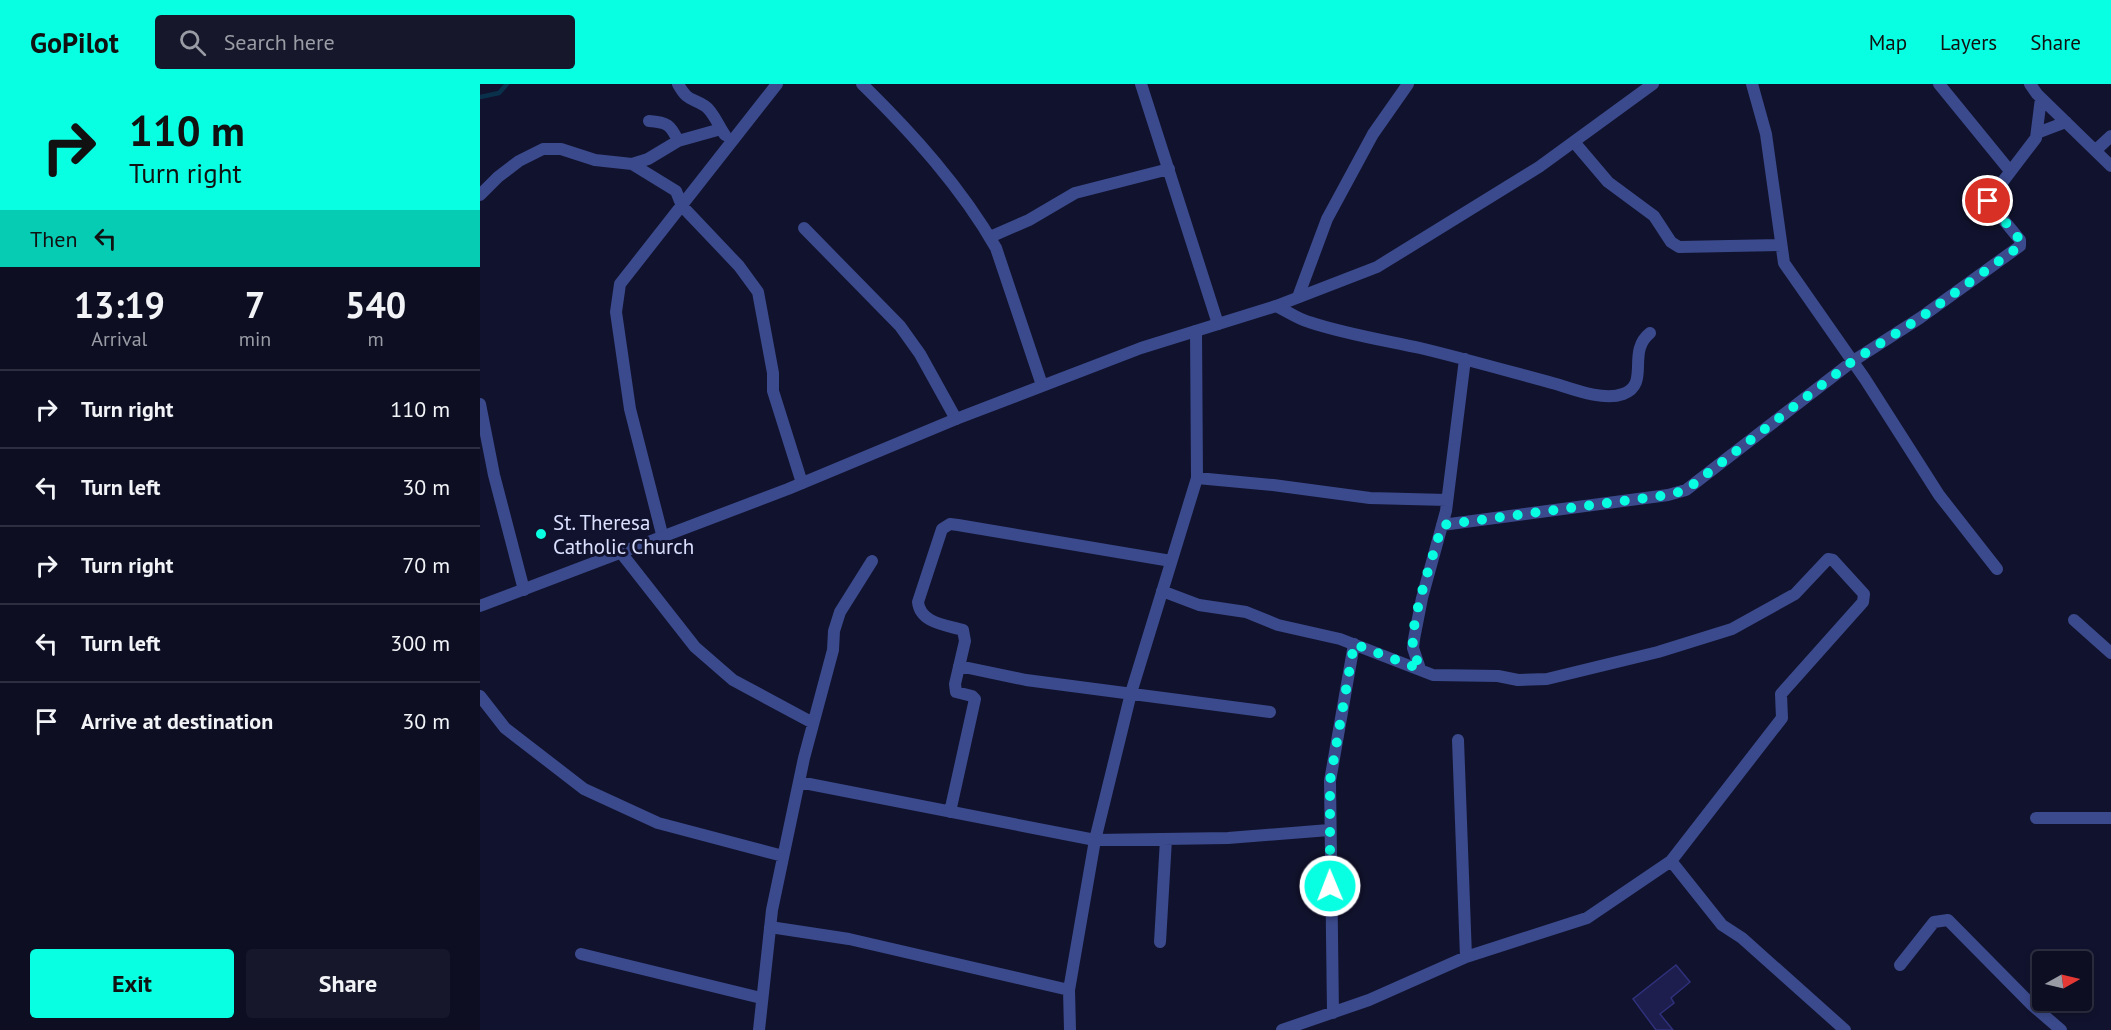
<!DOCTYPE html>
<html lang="en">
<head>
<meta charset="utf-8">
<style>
  body { margin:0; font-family:"PT Sans",sans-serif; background:#16172a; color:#f1f3f6; height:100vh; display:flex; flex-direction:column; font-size:22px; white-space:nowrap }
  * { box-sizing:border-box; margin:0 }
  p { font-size:20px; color:#9a9ca5 }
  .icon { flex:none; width:33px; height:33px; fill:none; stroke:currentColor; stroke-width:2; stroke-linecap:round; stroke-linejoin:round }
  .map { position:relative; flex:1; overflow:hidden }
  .panel { display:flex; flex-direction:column; background:#0d0e22; width:480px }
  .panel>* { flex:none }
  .banner { background:#08ffe1; color:#111; overflow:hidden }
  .needle { width:39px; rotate:82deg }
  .tools { position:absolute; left:1552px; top:867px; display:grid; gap:12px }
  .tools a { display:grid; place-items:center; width:60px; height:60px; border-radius:6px; background:#0d0e22; box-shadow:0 3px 9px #0003,0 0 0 2px #2d2e40; font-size:30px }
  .pin { position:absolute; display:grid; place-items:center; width:51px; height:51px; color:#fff; margin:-26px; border:3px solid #fff; border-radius:50%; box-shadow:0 2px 6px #0007 }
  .me { position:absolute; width:66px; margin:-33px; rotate:359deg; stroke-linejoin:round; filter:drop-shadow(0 0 4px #0008) }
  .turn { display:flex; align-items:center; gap:21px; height:126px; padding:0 30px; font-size:27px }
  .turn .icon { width:78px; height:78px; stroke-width:2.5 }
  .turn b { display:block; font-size:42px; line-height:51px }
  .then { display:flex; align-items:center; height:57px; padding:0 30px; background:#0003; gap:12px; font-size:22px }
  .eta { display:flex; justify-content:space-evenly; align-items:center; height:102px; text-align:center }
  .eta b { font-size:36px; font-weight:800; line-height:42px }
  .primary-button { display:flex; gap:12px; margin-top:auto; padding:12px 30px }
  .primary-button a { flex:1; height:69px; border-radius:6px; background:#08ffe1; color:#111; font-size:24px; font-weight:800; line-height:69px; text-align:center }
  .primary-button a+a { background:#16172a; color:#f1f3f6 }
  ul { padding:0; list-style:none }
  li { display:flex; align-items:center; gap:18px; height:78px; padding:0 30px; border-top:2px solid #2d2e40 }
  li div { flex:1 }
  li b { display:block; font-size:22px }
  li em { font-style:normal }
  header { display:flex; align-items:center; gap:36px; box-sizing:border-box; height:84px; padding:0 30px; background:#08ffe1; color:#111 }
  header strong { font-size:28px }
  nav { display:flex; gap:33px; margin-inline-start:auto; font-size:21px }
  .search { width:420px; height:54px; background:#16172a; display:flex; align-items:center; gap:15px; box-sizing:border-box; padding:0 21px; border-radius:6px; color:#9a9ca5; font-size:22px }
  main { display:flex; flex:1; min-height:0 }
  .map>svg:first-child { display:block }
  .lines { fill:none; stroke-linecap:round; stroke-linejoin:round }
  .stream { stroke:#0a314c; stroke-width:4.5 }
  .building { fill:#1d1d4e; stroke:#2e307a; stroke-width:1.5 }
  .minor { stroke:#3b4a8c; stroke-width:12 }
  .tertiary { stroke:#3b4a8c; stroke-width:12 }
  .route { stroke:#08ffe1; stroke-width:10; stroke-dasharray:0 18 }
  .poi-dot { fill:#08ffe1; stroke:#11122d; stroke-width:2 }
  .labels { text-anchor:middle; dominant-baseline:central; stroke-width:6; stroke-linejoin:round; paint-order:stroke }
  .poi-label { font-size:21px; fill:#dce0ff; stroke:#11122d; text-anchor:start }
</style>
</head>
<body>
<header>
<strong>GoPilot</strong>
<div class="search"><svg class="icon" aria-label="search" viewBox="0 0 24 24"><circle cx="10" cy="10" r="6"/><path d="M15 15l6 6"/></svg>Search here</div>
<nav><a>Map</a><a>Layers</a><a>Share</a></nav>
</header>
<main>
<section class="panel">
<div class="banner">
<div class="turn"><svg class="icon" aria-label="right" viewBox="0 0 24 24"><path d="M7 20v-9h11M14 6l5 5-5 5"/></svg><div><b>110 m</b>Turn right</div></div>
<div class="then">Then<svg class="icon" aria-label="left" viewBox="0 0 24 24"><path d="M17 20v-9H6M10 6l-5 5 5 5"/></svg></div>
</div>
<div class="eta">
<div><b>13:19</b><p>Arrival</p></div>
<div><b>7</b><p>min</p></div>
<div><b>540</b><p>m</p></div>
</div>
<ul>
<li><svg class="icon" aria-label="right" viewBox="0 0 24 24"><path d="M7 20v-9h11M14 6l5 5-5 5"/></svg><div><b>Turn right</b></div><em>110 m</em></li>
<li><svg class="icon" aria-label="left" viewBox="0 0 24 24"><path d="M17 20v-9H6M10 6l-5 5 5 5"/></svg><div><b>Turn left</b></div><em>30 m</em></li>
<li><svg class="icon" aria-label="right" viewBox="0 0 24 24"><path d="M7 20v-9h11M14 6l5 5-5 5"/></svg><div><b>Turn right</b></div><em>70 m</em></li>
<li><svg class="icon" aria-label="left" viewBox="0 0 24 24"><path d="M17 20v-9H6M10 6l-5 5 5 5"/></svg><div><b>Turn left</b></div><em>300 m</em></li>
<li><svg class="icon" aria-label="arrive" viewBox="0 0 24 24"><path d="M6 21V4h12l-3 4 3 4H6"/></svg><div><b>Arrive at destination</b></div><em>30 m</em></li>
</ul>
<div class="primary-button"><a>Exit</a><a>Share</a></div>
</section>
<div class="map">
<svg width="1631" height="946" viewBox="0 0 1631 946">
  <rect width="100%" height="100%" fill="#11122d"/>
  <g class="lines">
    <path class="stream" d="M 0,13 L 19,9 L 27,0"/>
  </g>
  <path class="building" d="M 1196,881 L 1210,898 L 1191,914 L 1194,919 L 1180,930 L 1193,946 L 1176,946 L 1153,915 Z"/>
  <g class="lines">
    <path class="minor" d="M 198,0 C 208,18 211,13 225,22 C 233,27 239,43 245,51
      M 382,0 C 432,49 481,103 516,164 L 562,301
      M 661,0 L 738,240
      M 1272,0 L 1286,50 L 1304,179 L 1385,295 L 1459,411 L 1517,485
      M 1459,0 L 1530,87
      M 1550,0 L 1557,10 L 1631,82
      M 169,37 C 187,38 191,41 198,57
      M 1557,49 L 1586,38
      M 1094,58 L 1128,98 L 1174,132 L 1191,158 L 1199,163 L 1300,161
      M 1616,66 L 1631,52
      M 152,80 L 168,75 L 198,57 L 241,45
      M 0,111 L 18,93 L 39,77 L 63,65 L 81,65 L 115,76 L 152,80 L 196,107 L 202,122 L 259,182 L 278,208 L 293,289 L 293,307 L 322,399
      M 324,144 L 420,242 L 440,270 L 476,335
      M 510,153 L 549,136 L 595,109 L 689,85
      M 818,213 L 847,135 L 893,50 L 928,0
      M 796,222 C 807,227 818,235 829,238 C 865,250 903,256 940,264 C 986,275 1031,288 1076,300 C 1095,306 1124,317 1143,310 C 1171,300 1146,268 1170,249
      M 0,320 L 14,391 L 44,506
      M 717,394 L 793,401 L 890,414 L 967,416
      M 962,441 L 1188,411 L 1206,406 L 1373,277 L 1440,234 L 1540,162 L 1540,156 L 1508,117 L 1556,54 L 1561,14
      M 183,454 L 150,325 L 136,228 L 140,200 L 297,0
      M 142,470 L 215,563 L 253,596 L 333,639
      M 682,507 L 719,521 L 766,528 L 798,541 L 860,555 L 953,591 L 1018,592 L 1038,596 L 1067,595 L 1178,568 L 1252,545 L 1315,510 L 1348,475 L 1353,476 L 1384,510 L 1383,518 L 1301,610 L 1302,634 L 1191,777 L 1107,834 L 986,873 L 889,916 L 802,946
      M 1594,536 L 1631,569
      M 479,582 L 546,596 L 790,628
      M 940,585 L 933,564 L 934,555 L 942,514 L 966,427 L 985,275
      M 0,612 L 25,644 L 104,705 L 178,739 L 303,772
      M 978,656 L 986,873
      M 319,698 L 615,756 L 748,754 L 849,746
      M 470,728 L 495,615 L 492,612 L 476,608 L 475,600 L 485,557 L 483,546 C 466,541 440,539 438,518 L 462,445 L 470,440 L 478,441 L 691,477
      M 1556,734 L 1631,734
      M 1191,777 L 1242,841 L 1262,854 L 1365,946
      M 290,843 L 369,855 L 589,906
      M 680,858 L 686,755
      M 101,870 L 281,914
      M 1420,881 L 1454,838 L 1468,836 L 1552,921 L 1581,946
      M 853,929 L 850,697 L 874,560
      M 279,946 L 292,826 L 324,674 L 353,566 L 354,547 L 360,528 L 392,477
      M 590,946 L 589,906 L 615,756 L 651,609 L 717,394 L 716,247"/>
    <path class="tertiary" d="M 0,522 L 308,405 L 476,335 L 661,264 L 796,222 L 897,183 L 1059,83 L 1173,0"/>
  </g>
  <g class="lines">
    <path class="route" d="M 850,802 L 850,697 L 874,560 L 940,585 C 938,578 934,570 933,563 C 930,536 954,470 962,441 L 1188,411 L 1206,406 L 1373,277 L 1440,234 L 1540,162 L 1540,156 L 1508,117"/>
  </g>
  <circle class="poi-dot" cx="61" cy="450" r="6"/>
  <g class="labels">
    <g class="poi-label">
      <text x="73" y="438">St. Theresa<tspan x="73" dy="24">Catholic Church</tspan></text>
    </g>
  </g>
</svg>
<div class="tools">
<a><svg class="needle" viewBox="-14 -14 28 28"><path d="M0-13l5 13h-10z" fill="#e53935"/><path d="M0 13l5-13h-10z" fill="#9a9ca5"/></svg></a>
</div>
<div class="pin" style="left:1508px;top:117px;background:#d93025"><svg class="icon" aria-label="arrive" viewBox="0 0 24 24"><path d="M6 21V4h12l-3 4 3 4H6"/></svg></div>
<svg class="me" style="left:850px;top:802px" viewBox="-20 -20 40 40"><circle r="17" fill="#08ffe1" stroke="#fff" stroke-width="3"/><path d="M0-11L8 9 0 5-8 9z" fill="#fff"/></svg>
</div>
</main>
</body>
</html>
